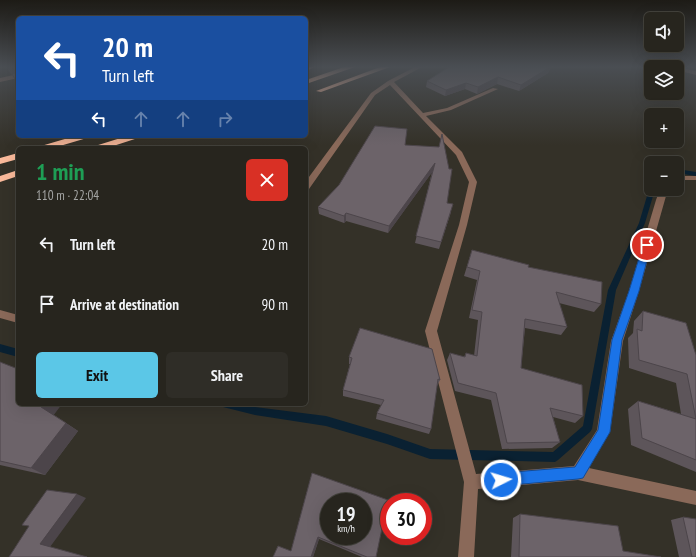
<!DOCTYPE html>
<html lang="en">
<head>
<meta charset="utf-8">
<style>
  body { margin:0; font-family:"PT Sans Narrow",sans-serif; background:#2f2d27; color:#f1f3f6; height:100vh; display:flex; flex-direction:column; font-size:15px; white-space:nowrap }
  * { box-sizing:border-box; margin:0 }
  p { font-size:13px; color:#a4a5a4 }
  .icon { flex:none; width:22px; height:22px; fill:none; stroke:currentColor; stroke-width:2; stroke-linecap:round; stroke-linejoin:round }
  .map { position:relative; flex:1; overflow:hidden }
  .drawer { position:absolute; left:16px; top:146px; width:292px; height:260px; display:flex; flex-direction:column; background:#27251e; border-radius:6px; box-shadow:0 4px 16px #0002,0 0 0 1px #43423c }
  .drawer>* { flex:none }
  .guide { position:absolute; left:16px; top:16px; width:292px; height:122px; border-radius:6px; box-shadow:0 4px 16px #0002,0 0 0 1px #43423c; background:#1a4fa0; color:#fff; overflow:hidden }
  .fabs { position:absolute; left:644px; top:12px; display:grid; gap:8px }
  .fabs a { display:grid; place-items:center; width:40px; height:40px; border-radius:6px; background:#27251e; box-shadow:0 4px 16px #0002,0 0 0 1px #43423c; font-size:20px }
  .speed { position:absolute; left:320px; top:493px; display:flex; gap:8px; font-size:20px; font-weight:700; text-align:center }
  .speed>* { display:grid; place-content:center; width:52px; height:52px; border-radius:50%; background:#27251e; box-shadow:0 4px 16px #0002,0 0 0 1px #43423c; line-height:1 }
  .speed small { font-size:10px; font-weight:400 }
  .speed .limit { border:6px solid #d22; background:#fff; color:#111 }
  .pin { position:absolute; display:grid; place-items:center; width:34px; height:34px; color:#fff; margin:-17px; border:2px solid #fff; border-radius:50%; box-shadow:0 1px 4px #0007 }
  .me { position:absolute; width:44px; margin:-22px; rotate:85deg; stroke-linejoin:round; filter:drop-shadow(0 0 3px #0008) }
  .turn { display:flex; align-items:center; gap:14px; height:84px; padding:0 20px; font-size:18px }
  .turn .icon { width:52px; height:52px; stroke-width:2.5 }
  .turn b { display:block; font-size:28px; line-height:34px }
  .lanes { display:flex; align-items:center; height:38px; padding:0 20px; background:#0003; justify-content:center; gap:20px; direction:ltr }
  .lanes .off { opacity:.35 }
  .round { display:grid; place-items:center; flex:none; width:42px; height:42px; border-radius:6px; background:#2f2d27 }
  .overview { display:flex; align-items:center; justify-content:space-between; height:68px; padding:0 20px }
  h1 { font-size:24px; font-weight:800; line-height:30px; color:#1e9e55 }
  .cta { display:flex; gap:8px; margin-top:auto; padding:8px 20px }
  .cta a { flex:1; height:46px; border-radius:6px; background:#5bc7e7; color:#111; font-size:16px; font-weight:800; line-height:46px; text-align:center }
  .cta a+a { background:#2f2d27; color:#f1f3f6 }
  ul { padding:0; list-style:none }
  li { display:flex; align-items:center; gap:12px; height:60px; padding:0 20px }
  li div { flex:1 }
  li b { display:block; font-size:15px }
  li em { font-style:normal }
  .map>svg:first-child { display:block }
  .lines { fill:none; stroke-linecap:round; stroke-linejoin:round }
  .stream { fill:#0a2132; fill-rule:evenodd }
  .minor { fill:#8a6959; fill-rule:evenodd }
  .highway { fill:#fbba9b; fill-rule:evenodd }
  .wall { fill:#5d555a }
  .shaded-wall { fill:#4c454a }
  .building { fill:#6c6369; stroke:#4c454a; fill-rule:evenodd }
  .route { fill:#1a73e8; stroke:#114b97 }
</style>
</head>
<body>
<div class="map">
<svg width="696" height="557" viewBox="0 0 696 557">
  <rect width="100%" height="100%" fill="#343128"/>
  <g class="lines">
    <path class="stream" d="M 677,169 L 696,172 L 696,176 L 677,173 Z
      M 652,189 L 658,189 L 653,196 L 645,223 L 616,290 L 592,429 L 590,432 L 558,460 L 555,462 L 430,459 L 387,444 L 326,426 L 255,415 L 223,407 L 222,404 L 244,404 L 255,407 L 326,416 L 387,434 L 430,449 L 553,452 L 583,426 L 608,290 L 639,223 L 647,196 Z
      M 0,344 L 18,349 L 18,357 L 0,352 Z"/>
    <path class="minor" d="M 415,67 L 422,67 L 394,82 L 423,113 L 447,108 L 493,88 L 498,89 L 451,110 L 426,116 L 462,152 L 477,182 L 467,225 L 437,331 L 476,474 L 574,466 L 597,430 L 611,341 L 629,291 L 656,200 L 660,189 L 668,189 L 639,291 L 623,341 L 610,432 L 589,468 L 696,491 L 696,505 L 578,480 L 478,489 L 474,557 L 458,557 L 464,482 L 425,331 L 459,225 L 469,182 L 456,155 L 390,85 L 375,95 L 309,189 L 306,189 L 306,181 L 371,93 L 388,81 Z
      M 677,67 L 696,71 L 696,75 L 677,70 Z
      M 18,74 L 18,78 L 0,82 L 0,78 Z
      M 677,176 L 696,176 L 696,180 L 677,180 Z
      M 0,310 L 18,315 L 18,323 L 0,318 Z"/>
    <path class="highway" d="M 306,67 L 315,67 L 306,71 Z
      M 344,67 L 355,67 L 306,84 L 306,80 Z
      M 380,67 L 390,67 L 321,92 L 316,91 Z
      M 75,136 L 88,136 L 87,138 L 53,148 L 40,148 L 41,146 Z
      M 127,136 L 139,136 L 138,138 L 107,148 L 94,148 L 95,146 Z
      M 18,153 L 18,159 L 0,164 L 0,158 Z
      M 18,170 L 18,176 L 0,182 L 0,176 Z"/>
  </g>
  <path class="wall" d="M 551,67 L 548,73 L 519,91 L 497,84 L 477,94 L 465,89 L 445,96 L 426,87 L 427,81 Z
    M 405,145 L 439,147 L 447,203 L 451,212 L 439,249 L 415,243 L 432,172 L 388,233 L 346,221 L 344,223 L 319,214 L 318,207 Z
    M 472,250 L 528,267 L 601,304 L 594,312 L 559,303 L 567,327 L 561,335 L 525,328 L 521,368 L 583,416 L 575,423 L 553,417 L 560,442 L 552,448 L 502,449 L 491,400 L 455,391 L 447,360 L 450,353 L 464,357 L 466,353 L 474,356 L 478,320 L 469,318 L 477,280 L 464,276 Z
    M 643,311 L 696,355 L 696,472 L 631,445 L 628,409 L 638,401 L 681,414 L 676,383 L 629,368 L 628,338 L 633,333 L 634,321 Z
    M 349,357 L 440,380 L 437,386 L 431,429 L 429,434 L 376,419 L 377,413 L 381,405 L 343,396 L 343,390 L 350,364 L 349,364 Z
    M 0,362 L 54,415 L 78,431 L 45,475 L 0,465 Z
    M 312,473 L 376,557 L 362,557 L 319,539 L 313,557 L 273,557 L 291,551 Z
    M 520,514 L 623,551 L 661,557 L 511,557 L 513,518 Z
    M 683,517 L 696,557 L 679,557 L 671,520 Z"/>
  <path class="shaded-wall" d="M 13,67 L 16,67 L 18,73 L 11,74 L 7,68 Z
    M 551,67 L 548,73 L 519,91 L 521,85 Z
    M 498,77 L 497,84 L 477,94 L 478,87 Z
    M 466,83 L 465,89 L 445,96 L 446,90 Z
    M 435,163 L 433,171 L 388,233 L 389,226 Z
    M 346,213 L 346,221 L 344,223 L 344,216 Z
    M 43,404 L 62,404 L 53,416 L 41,407 Z
    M 66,423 L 78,431 L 45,475 L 31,468 Z
    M 77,494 L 86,498 L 50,547 L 40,544 Z
    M 318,537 L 319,539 L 313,557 L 311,557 Z"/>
  <path class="building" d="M 15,67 L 18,67 L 18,84 L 12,74 L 16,73 Z
    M 449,67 L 550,67 L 521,85 L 498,77 L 478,87 L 466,83 L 446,90 L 427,81 Z
    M 375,126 L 407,129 L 405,145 L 439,147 L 442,134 L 449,169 L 452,169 L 447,203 L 453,204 L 441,242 L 416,236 L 435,163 L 389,226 L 346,213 L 344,216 L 318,207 L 339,185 Z
    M 472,250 L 529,265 L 528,267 L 602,282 L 601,304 L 556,292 L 567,327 L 525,319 L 521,368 L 582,385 L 583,416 L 550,408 L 560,442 L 507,443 L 496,393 L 458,383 L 450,353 L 465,357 L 466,353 L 477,356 L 482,312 L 472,310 L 480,271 L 467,267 Z
    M 643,311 L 686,323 L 696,355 L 696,460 L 642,438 L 638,401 L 696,419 L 687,374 L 639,360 L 637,329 L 642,331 Z
    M 360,328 L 432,349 L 440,380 L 438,379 L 431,429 L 377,413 L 384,400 L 343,390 L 352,358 L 349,357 Z
    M 0,362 L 18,369 L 18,404 L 43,404 L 41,407 L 66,423 L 31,468 L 0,461 Z
    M 312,473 L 388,500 L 376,557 L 367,557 L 318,537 L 311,557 L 273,557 L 278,546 L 291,551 ZM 329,502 L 363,502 L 363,536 L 329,536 Z
    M 47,490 L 77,494 L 40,544 L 87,557 L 9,557 L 29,526 L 22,525 Z
    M 520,514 L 618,526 L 623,551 L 661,557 L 519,557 Z
    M 683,517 L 696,519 L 696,557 L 692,557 Z"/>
  <linearGradient id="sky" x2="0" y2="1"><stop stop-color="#1d1b16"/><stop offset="0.46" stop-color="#4a4e53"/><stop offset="1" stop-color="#4a4e53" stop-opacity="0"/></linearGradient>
  <rect width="696" height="145" fill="url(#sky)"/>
  <path class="route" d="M 647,242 L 651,245 L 639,291 L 622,340 L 610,432 L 583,478 L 578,479 L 501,486 L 497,484 L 495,480 L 497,475 L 501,473 L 575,467 L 598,430 L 612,340 L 629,291 L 643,245 Z"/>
</svg>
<div class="fabs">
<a><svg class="icon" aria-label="sound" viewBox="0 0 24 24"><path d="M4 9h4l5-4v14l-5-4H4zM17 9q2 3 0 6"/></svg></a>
<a><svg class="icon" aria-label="layers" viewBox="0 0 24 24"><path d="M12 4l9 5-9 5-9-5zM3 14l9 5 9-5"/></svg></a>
<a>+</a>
<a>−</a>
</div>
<div class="speed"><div>19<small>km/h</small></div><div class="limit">30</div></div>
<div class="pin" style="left:647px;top:245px;background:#d93025"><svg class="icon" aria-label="arrive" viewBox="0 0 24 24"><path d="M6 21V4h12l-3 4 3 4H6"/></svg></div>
<svg class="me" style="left:501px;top:480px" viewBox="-20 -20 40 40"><circle r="17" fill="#1a73e8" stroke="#fff" stroke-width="3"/><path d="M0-11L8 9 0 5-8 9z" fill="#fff"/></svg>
<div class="guide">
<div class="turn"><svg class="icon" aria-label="left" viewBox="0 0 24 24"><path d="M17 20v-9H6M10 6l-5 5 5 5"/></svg><div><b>20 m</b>Turn left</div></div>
<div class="lanes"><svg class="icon" aria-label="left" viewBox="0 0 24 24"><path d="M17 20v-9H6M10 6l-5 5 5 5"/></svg><svg class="icon off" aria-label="ahead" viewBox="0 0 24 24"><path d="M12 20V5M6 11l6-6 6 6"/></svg><svg class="icon off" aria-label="ahead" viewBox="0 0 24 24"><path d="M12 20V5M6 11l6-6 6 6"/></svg><svg class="icon off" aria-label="right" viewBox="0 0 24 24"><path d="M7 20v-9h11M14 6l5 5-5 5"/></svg></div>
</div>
<section class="drawer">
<div class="overview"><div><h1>1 min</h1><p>110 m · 22:04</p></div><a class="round" style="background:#d93025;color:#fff"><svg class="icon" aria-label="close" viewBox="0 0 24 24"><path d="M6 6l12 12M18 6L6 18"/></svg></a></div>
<ul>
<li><svg class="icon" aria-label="left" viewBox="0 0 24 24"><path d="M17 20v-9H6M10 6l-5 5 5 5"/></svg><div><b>Turn left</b></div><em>20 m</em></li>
<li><svg class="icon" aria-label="arrive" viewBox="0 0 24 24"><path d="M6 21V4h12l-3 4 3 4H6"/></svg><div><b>Arrive at destination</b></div><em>90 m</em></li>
</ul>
<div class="cta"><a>Exit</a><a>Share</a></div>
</section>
</div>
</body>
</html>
